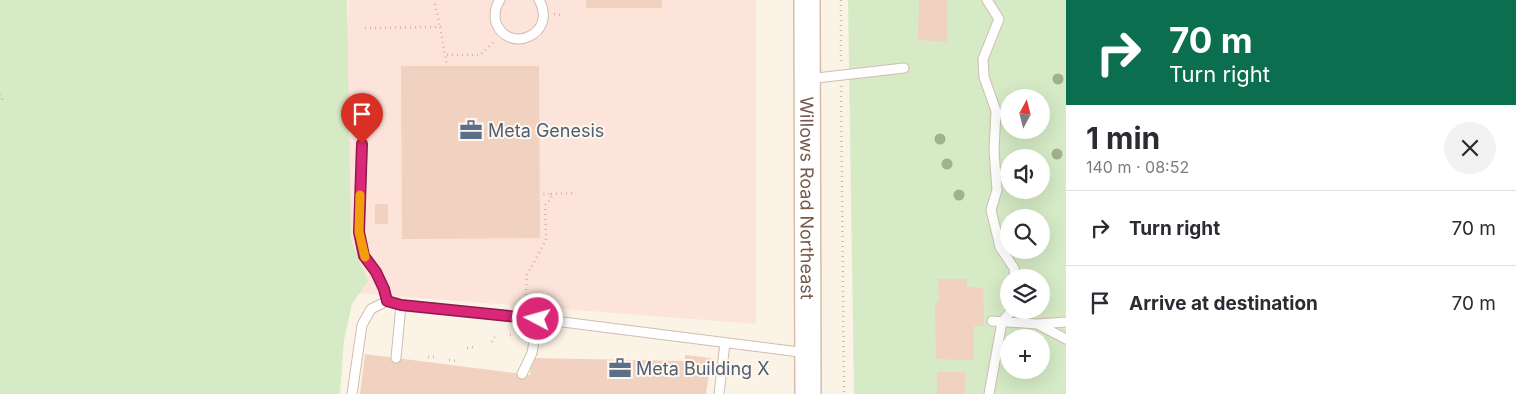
<!DOCTYPE html>
<html lang="en">
<head>
<meta charset="utf-8">
<style>
  body { margin:0; font-family:Inter,sans-serif; background:#f2f2f3; color:#2b2b33; height:100vh; display:flex; flex-direction:column; font-size:19px; white-space:nowrap }
  * { box-sizing:border-box; margin:0 }
  p { font-size:16px; color:#7c7c81 }
  .icon { flex:none; width:28px; height:28px; fill:none; stroke:currentColor; stroke-width:2; stroke-linecap:round; stroke-linejoin:round }
  .map { position:relative; flex:1; overflow:hidden }
  .side { display:flex; flex-direction:column; background:#fff; width:450px }
  .side>* { flex:none }
  .guide { background:#0b6e4f; color:#fff; overflow:hidden }
  .needle { width:32px; rotate:7deg }
  .tools { position:absolute; left:1000px; top:89px; display:grid; gap:10px }
  .tools a { display:grid; place-items:center; width:50px; height:50px; border-radius:50%; background:#fff; box-shadow:0 5px 20px #0002; font-size:25px }
  .pin { position:absolute; display:grid; place-items:center; width:42px; height:42px; color:#fff; margin:-51px -21px; border-radius:50% 50% 50% 0; rotate:-45deg; box-shadow:0 0 5px #0007 }
  .pin .icon { rotate:45deg }
  .me { position:absolute; width:55px; margin:-28px; rotate:276deg; stroke-linejoin:round; filter:drop-shadow(0 0 4px #0008) }
  .turn { display:flex; align-items:center; gap:18px; height:105px; padding:0 20px; font-size:22px }
  .turn .icon { width:65px; height:65px; stroke-width:2.5 }
  .turn b { display:block; font-size:35px; line-height:42px }
  .round { display:grid; place-items:center; flex:none; width:52px; height:52px; border-radius:26px; background:#f2f2f3 }
  .overview { display:flex; align-items:center; justify-content:space-between; height:85px; padding:0 20px }
  h1 { font-size:30px; font-weight:700; line-height:38px }
  ul { padding:0; list-style:none }
  li { display:flex; align-items:center; gap:15px; height:75px; padding:0 20px; border-top:1px solid #e1e1e2 }
  li div { flex:1 }
  li b { display:block; font-size:19px }
  li em { font-style:normal }
  main { display:flex; flex:1; min-height:0 }
  .map>svg:first-child { display:block }
  .commercial { fill:#fce4db }
  .green { fill:#d5eac5; fill-rule:evenodd }
  .building { fill:#f1d1bf }
  .lines { fill:none; stroke-linecap:round; stroke-linejoin:round }
  .lane-casing { stroke:#d0bdaf; stroke-width:11 }
  .secondary-casing { stroke:#d3bdad; stroke-width:28 }
  .path { stroke:#d6b5a1; stroke-width:2.5; stroke-dasharray:1 4; stroke-linecap:butt }
  .lane { stroke:#fff; stroke-width:9 }
  .secondary { stroke:#fff; stroke-width:25 }
  .tree { fill:#a0b18d }
  .route-casing { stroke:#8e194d; stroke-width:12 }
  .route { stroke:#db2777; stroke-width:9 }
  .slow { stroke:#f59e0b; stroke-width:9 }
  .labels { text-anchor:middle; dominant-baseline:central; stroke-width:4; stroke-linejoin:round; paint-order:stroke }
  .service-label { font-size:18px; fill:#4e5e75; stroke:#fff7ed; text-anchor:start }
  .street-label { font-size:18px; fill:#75594b; stroke:#fff7ed }
</style>
</head>
<body>
<main>
<div class="map">
<svg width="1066" height="394" viewBox="0 0 1066 394">
  <rect width="100%" height="100%" fill="#fcf3e7"/>
  <path class="commercial" d="M 349,0 L 756,0 L 756,324 L 330,291 Z"/>
  <path class="green" d="M 0,0 L 347,0 L 351,241 L 368,281 L 352,304 L 344,340 L 340,394 L 0,394 Z
    M 848,0 L 1066,0 L 1066,394 L 854,394 ZM 1009,98 L 1041,98 L 1041,130 L 1009,130 ZM 1009,158 L 1041,158 L 1041,190 L 1009,190 ZM 1009,218 L 1041,218 L 1041,250 L 1009,250 ZM 1009,278 L 1041,278 L 1041,310 L 1009,310 ZM 1009,338 L 1041,338 L 1041,370 L 1009,370 Z"/>
  <path class="building" d="M 586,0 L 662,0 L 662,8 L 586,8 Z
    M 919,0 L 947,0 L 947,42 L 918,40 Z
    M 401,66 L 539,66 L 540,238 L 402,239 Z
    M 375,204 L 388,204 L 388,224 L 375,224 Z
    M 938,279 L 966,279 L 967,287 L 983,288 L 984,326 L 974,326 L 974,360 L 936,359 L 935,302 L 939,302 Z
    M 365,354 L 530,375 L 531,358 L 685,361 L 685,355 L 711,358 L 706,394 L 360,394 Z
    M 937,372 L 965,372 L 965,394 L 937,394 Z"/>
  <g class="lines">
    <defs>
      <path id="lane" d="M 500,0 C 495,7 494,15 496,23 C 509,55 558,34 539,0
        M 987,0 L 999,19 L 983,59 L 984,77 L 996,111 L 994,151 L 997,190 L 991,210 L 1000,247 L 1014,268 L 1015,278
        M 808,79 L 904,68
        M 362,144 L 359,232 L 364,256 L 376,272 L 384,289 L 387,301
        M 992,321 L 1037,324 L 1066,322
        M 1039,325 L 1066,339
        M 396,358 L 401,305
        M 522,374 L 532,353 L 538,319
        M 352,394 L 362,325 L 371,309 L 387,301 L 401,305 L 547,320 L 807,353
        M 719,394 L 725,343
        M 989,394 L 1002,322 L 1012,310"/>
      <g id="secondary">
        <path id="s1" d="M 807,0 L 808,394"/>
      </g>
    </defs>
    <use href="#lane" class="lane-casing"/>
    <use href="#secondary" class="secondary-casing"/>
    <path class="path" d="M 841,0 L 841,63
      M 435,4 L 440,27
      M 554,14 L 561,15
      M 365,28 L 440,27 L 447,66
      M 447,55 L 480,55 L 495,41
      M 841,86 L 844,394
      M 0,94 L 2,99 L 0,102
      M 551,194 L 576,193
      M 525,305 L 527,275 L 546,240 L 545,205 L 551,199 L 551,194 L 540,194
      M 510,335 L 514,335
      M 492,342 L 495,337
      M 467,348 L 473,347
      M 428,357 L 435,357
      M 449,360 L 456,361"/>
    <use href="#lane" class="lane"/>
    <use href="#secondary" class="secondary"/>
  </g>
  <g class="tree">
    <circle cx="1058" cy="79" r="5.5"/>
    <circle cx="940" cy="139" r="5.5"/>
    <circle cx="1057" cy="154" r="5.5"/>
    <circle cx="947" cy="164" r="5.5"/>
    <circle cx="959" cy="195" r="5.5"/>
  </g>
  <g class="lines">
    <defs>
      <path id="route" d="M 362,144 L 359,232 L 364,256 L 376,272 L 384,289 L 387,301 L 401,305 L 538,319"/>
    </defs>
    <use href="#route" class="route-casing"/>
    <use href="#route" class="route"/>
    <path class="slow" d="M 360,195 L 359,232 L 365,257"/>
  </g>
  <defs>
    <symbol id="office-bare" viewBox="-9 -9 18 18"><path d="M-6-3h4V-5.5h4V-3h4V5H-6ZM-1-4.5V-3h2v-1.5ZM-6 0V1H6V0Z" fill="#5c6f8a" stroke="#fff7ed" stroke-width="2.5" paint-order="stroke"/></symbol>
  </defs>
  <g fill-rule="evenodd">
    <use href="#office-bare" x="455" y="114" width="32" height="32"/>
    <use href="#office-bare" x="604" y="352" width="32" height="32"/>
  </g>
  <g class="labels">
    <g class="service-label">
      <text x="488" y="130">Meta Genesis</text>
      <text x="636" y="368">Meta Building X</text>
    </g>
    <g class="street-label">
      <text stroke="none"><textPath href="#s1" startOffset="198">Willows Road Northeast</textPath></text>
    </g>
  </g>
</svg>
<div class="tools">
<a><svg class="needle" viewBox="-14 -14 28 28"><path d="M0-13l5 13h-10z" fill="#e53935"/><path d="M0 13l5-13h-10z" fill="#7c7c81"/></svg></a>
<a><svg class="icon" aria-label="sound" viewBox="0 0 24 24"><path d="M4 9h4l5-4v14l-5-4H4zM17 9q2 3 0 6"/></svg></a>
<a><svg class="icon" aria-label="search" viewBox="0 0 24 24"><circle cx="10" cy="10" r="6"/><path d="M15 15l6 6"/></svg></a>
<a><svg class="icon" aria-label="layers" viewBox="0 0 24 24"><path d="M12 4l9 5-9 5-9-5zM3 14l9 5 9-5"/></svg></a>
<a>+</a>
</div>
<div class="pin" style="left:362px;top:144px;background:#d93025"><svg class="icon" aria-label="arrive" viewBox="0 0 24 24"><path d="M6 21V4h12l-3 4 3 4H6"/></svg></div>
<svg class="me" style="left:538px;top:319px" viewBox="-20 -20 40 40"><circle r="17" fill="#db2777" stroke="#fff" stroke-width="3"/><path d="M0-11L8 9 0 5-8 9z" fill="#fff"/></svg>
</div>
<section class="side">
<div class="guide">
<div class="turn"><svg class="icon" aria-label="right" viewBox="0 0 24 24"><path d="M7 20v-9h11M14 6l5 5-5 5"/></svg><div><b>70 m</b>Turn right</div></div>
</div>
<div class="overview"><div><h1>1 min</h1><p>140 m · 08:52</p></div><a class="round"><svg class="icon" aria-label="close" viewBox="0 0 24 24"><path d="M6 6l12 12M18 6L6 18"/></svg></a></div>
<ul>
<li><svg class="icon" aria-label="right" viewBox="0 0 24 24"><path d="M7 20v-9h11M14 6l5 5-5 5"/></svg><div><b>Turn right</b></div><em>70 m</em></li>
<li><svg class="icon" aria-label="arrive" viewBox="0 0 24 24"><path d="M6 21V4h12l-3 4 3 4H6"/></svg><div><b>Arrive at destination</b></div><em>70 m</em></li>
</ul>
</section>
</main>
</body>
</html>
